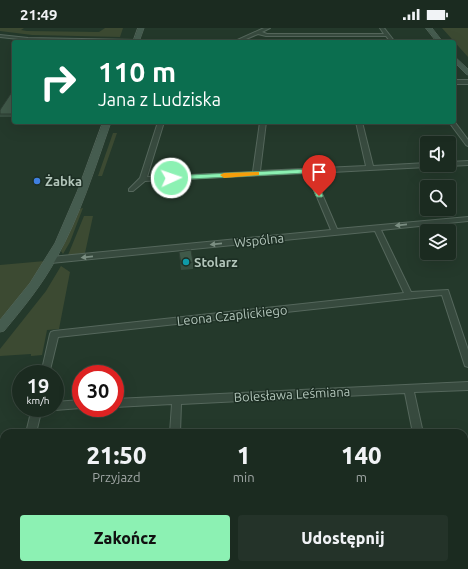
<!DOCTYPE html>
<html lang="pl">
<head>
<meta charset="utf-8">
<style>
  body { margin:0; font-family:Ubuntu,sans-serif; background:#243329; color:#f1f3f6; height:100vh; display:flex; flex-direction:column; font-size:15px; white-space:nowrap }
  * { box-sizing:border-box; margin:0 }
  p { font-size:13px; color:#a0a7a5 }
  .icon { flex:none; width:22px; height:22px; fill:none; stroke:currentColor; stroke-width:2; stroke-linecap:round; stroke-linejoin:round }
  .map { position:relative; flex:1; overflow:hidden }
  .sheet { position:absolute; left:0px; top:401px; width:468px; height:140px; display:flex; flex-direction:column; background:#1b2b20; border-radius:12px 12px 0 0; box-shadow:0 4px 16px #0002,0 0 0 1px #39473e }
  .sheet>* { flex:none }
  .top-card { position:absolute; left:12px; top:12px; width:444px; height:84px; border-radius:4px; box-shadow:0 4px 16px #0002,0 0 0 1px #39473e; background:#0b6e4f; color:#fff; overflow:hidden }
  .buttons { position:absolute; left:420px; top:108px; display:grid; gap:8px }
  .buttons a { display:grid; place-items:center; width:36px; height:36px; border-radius:4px; background:#1b2b20; box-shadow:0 4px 16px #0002,0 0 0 1px #39473e; font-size:20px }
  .speed { position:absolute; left:12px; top:337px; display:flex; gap:8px; font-size:20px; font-weight:700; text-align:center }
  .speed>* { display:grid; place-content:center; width:52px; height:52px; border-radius:50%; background:#1b2b20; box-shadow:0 4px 16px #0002,0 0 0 1px #39473e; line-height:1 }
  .speed small { font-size:10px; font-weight:400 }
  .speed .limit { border:6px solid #d22; background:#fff; color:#111 }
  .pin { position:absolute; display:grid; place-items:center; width:34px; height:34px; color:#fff; margin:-41px -17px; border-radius:50% 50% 50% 0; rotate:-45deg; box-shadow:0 0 4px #0007 }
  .pin .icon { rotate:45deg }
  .me { position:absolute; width:44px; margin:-22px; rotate:87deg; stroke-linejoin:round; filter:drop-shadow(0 0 3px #0008) }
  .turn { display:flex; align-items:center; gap:14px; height:84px; padding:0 20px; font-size:18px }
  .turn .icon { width:52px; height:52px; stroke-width:2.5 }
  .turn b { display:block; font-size:28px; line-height:34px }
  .eta { display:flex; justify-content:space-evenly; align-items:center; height:68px; text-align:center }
  .eta b { font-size:24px; font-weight:800; line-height:28px }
  .cta { display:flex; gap:8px; margin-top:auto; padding:8px 20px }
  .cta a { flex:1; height:46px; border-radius:4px; background:#8cf1b3; color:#111; font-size:16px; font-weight:800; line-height:46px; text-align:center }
  .cta a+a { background:#243329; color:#f1f3f6 }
  .status { display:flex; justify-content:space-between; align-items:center; height:28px; padding:0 20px; background:#1b2b20; direction:ltr }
  .status svg { height:11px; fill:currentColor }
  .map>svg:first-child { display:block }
  .green { fill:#3c4a32 }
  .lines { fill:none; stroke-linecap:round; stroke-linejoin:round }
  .street-casing { stroke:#55675c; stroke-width:2 }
  .secondary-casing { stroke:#55675c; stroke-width:1 }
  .street { fill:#374a3e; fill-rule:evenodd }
  .secondary { fill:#455c4f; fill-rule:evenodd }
  .wall { fill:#374d3f }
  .building { fill:#405949; stroke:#2d3e33 }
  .oneway { fill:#7b8e82 }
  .route { fill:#8cf1b3; stroke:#5b9d74 }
  .slow { fill:#f59e0b }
  .shop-dot { fill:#3f7fe0; stroke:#1c2e23; stroke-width:1.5 }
  .culture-dot { fill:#0f9aa8; stroke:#1c2e23; stroke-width:1.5 }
  .labels { text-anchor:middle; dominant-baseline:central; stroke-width:3; stroke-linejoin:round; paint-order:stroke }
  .poi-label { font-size:13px; font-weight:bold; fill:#b2c5ba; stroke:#1c2e23; text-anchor:start }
  .street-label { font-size:13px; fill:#b2c5ba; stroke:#1c2e23 }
</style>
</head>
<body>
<div class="status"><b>21:49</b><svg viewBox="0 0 49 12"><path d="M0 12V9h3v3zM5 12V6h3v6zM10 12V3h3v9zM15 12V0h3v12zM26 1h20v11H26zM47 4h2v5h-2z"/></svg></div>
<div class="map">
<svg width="468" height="541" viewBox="0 0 468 541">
  <rect width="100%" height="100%" fill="#24392b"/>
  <path class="green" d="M 0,0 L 24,0 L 21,2 L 27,3 L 99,4 L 105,0 L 123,0 L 120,9 L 32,7 L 0,3 Z
    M 442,0 L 468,0 L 468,29 Z
    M 113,105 L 117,105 L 102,148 L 98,148 Z
    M 83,180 L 70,214 L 63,226 L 61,223 L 79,181 Z
    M 84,188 L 93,188 L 85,225 L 68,227 Z
    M 45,233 L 22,269 L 0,292 L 0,237 Z
    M 61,238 L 70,244 L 59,301 L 47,302 L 42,327 L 31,328 L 31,326 L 0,328 L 0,321 L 46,263 Z
    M 14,537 L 93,537 L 92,541 L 14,541 Z"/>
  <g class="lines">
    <defs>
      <path id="street" d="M 264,0 L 270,0 L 262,4 L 267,6 L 384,6 L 380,0 L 384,0 L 395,14 L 391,14 L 386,8 L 266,8 L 258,6 L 239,14 L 233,14 Z
        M 0,7 L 28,10 L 136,12 L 138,13 L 114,14 L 28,12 L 0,9 Z
        M 454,52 L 468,52 L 468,56 L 454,56 Z
        M 454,93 L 468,112 L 468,118 L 466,117 L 449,94 L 454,94 Z
        M 158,94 L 164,94 L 147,149 L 253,144 L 260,94 L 266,94 L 260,143 L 366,138 L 356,94 L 362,94 L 373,138 L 427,135 L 427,137 L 430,137 L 427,139 L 313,145 L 337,201 L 468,189 L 468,193 L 381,202 L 411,264 L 448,262 L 468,322 L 468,339 L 465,338 L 464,335 L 442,267 L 58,309 L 49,346 L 41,346 L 50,306 L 51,304 L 54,303 L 404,265 L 375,203 L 51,235 L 48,234 L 47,232 L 48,230 L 51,229 L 331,202 L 307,145 L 145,153 L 133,163 L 129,163 L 129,161 L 140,150 Z
        M 468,133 L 468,137 L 449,138 L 447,137 L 449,137 L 449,134 Z
        M 468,354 L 468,362 L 414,364 L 423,405 L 413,405 L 405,365 L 181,376 L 180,405 L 170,405 L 172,376 L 115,379 L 115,371 Z
        M 81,372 L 81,380 L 55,382 L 51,380 L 55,380 L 55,374 Z
        M 32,380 L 42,380 L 36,405 L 26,405 Z
        M 4,518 L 4,537 L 7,537 L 6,541 L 0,541 L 0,520 Z"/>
      <path id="secondary" d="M 138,0 L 144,0 L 139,14 L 133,14 Z
        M 426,0 L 432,0 L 443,14 L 437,14 Z
        M 454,28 L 468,41 L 468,47 L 466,46 L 454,34 Z
        M 103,94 L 111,94 C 95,140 80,188 56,231 C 42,257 23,280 4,303 L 0,304 L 0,292 L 30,255 L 55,215 L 77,164 Z"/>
    </defs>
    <use href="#street" class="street-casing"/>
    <use href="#secondary" class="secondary-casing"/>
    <use href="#street" class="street"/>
    <use href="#secondary" class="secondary"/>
  </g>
  <path class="wall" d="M 14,61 L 14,89 L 0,89 L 0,82 Z
    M 179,224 L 193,234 L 193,241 L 181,242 Z"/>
  <path class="building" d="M 14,61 L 14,86 L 0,86 L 0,82 Z
    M 191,222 L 193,234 L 181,236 L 179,224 Z"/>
  <defs><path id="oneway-solid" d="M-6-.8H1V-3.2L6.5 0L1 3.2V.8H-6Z"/></defs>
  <g class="oneway">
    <use href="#oneway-solid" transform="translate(401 197) rotate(174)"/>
    <use href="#oneway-solid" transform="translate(216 216) rotate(174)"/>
    <use href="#oneway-solid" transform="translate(87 229) rotate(174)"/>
  </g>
  <path class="route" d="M 309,141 L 313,143 L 323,168 L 322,169 L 317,169 L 316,168 L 306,145 L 171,152 L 168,150 L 171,148 Z"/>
  <path class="slow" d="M 257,144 L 259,144 L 259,147 L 224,150 L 220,147 L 224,145 Z"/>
  <circle class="shop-dot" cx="37" cy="153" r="4"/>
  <circle class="culture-dot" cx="186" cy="234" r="4"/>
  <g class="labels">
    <g class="poi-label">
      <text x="45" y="153">Żabka</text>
      <text x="194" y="234">Stolarz</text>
    </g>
    <g class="street-label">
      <text transform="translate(259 212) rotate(-6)">Wspólna</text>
      <text transform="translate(232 287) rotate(-6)">Leona Czaplickiego</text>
      <text transform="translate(292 366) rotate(-3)">Bolesława Leśmiana</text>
    </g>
  </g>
</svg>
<div class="buttons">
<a><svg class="icon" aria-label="sound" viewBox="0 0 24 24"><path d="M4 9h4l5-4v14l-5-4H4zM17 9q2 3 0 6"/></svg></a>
<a><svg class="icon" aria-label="search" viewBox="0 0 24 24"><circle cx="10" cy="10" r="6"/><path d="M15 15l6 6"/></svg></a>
<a><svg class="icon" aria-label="layers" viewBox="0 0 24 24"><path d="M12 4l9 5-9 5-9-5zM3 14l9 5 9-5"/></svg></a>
</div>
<div class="speed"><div>19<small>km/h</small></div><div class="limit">30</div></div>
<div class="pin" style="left:319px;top:168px;background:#d93025"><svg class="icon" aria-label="arrive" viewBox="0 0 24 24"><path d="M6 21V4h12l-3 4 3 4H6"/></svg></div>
<svg class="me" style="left:171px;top:150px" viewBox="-20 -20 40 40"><circle r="17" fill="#8cf1b3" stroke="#fff" stroke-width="3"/><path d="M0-11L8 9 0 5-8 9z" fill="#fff"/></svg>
<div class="top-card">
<div class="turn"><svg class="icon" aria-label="right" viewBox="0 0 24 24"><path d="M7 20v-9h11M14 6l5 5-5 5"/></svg><div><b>110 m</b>Jana z Ludziska</div></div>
</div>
<section class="sheet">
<div class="eta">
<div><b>21:50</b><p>Przyjazd</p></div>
<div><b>1</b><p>min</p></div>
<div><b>140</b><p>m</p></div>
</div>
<div class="cta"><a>Zakończ</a><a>Udostępnij</a></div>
</section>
</div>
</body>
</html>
